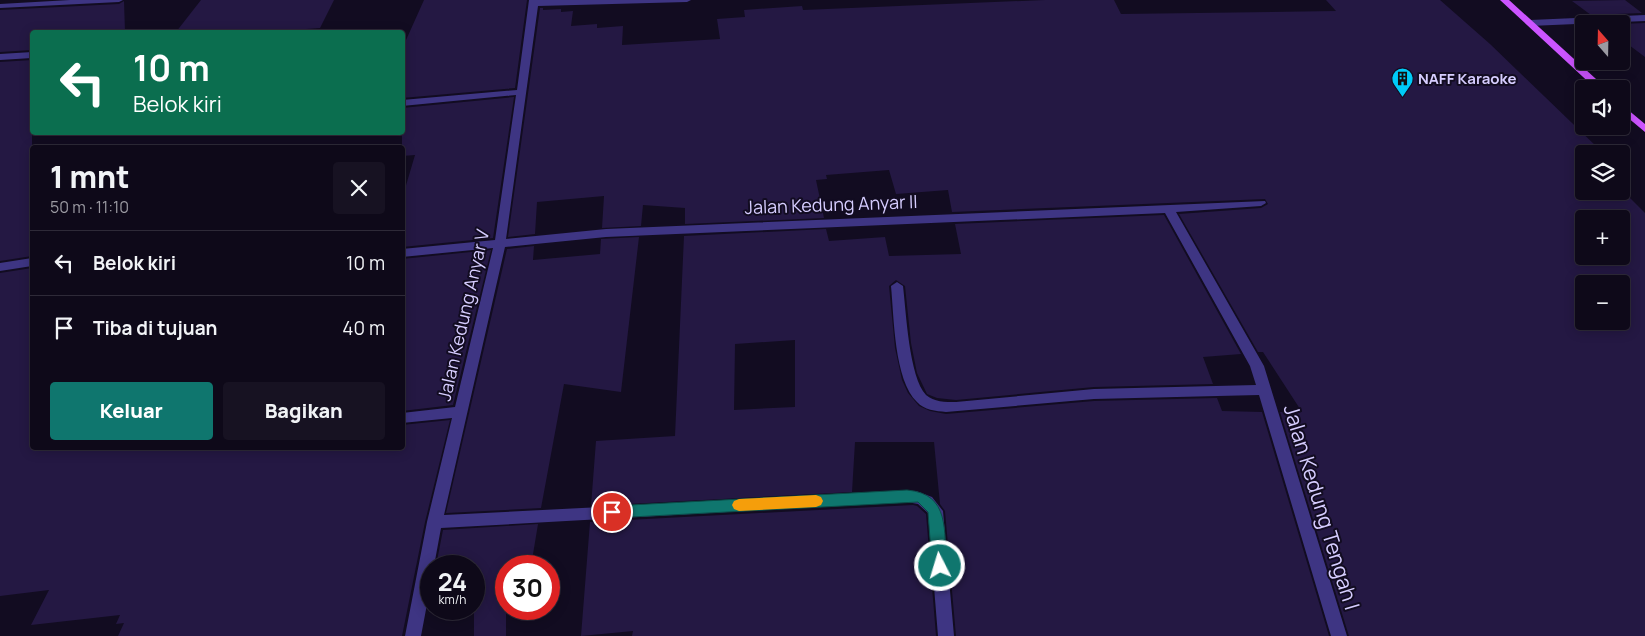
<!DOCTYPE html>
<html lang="id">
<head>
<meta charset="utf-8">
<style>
  body { margin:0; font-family:Manrope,sans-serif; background:#171222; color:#f1f3f6; height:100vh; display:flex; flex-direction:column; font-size:19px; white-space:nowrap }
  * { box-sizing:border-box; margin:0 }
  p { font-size:16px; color:#9b9aa2 }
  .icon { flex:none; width:28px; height:28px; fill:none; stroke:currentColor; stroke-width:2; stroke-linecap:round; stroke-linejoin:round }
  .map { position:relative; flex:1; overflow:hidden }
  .drawer { position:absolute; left:30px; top:145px; width:375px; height:305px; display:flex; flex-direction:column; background:#0e0919; border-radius:5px; box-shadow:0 2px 12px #0003,0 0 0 1px #2e2a38 }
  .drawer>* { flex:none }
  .guide { position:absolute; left:30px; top:30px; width:375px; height:105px; border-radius:5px; box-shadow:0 2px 12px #0003,0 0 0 1px #2e2a38; background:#0b6e4f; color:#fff; overflow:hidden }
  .needle { width:32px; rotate:340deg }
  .tools { position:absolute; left:1575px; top:15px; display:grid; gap:10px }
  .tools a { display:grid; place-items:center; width:55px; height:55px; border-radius:5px; background:#0e0919; box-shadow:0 2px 12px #0003,0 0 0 1px #2e2a38; font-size:25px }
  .speed { position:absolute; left:420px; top:555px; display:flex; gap:10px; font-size:25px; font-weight:700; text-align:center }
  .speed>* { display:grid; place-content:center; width:65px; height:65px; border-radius:50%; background:#0e0919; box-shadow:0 2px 12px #0003,0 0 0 1px #2e2a38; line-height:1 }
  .speed small { font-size:12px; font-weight:400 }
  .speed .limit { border:8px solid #d22; background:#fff; color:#111 }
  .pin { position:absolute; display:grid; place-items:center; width:42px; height:42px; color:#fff; margin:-21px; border:2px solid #fff; border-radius:50%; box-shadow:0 1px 5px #0007 }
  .me { position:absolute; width:55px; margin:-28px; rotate:355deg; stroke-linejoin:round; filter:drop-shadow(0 0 4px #0008) }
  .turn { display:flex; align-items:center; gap:18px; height:105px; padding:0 20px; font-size:22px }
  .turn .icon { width:65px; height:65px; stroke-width:2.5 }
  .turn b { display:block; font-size:35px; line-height:42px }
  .round { display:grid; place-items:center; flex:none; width:52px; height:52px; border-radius:5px; background:#171222 }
  .headline { display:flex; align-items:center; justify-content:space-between; height:85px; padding:0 20px }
  h1 { font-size:30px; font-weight:800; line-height:38px }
  .cta { display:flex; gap:10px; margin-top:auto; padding:10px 20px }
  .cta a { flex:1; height:58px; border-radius:5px; background:#0f766e; color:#fff; font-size:20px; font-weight:800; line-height:58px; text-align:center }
  .cta a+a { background:#171222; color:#f1f3f6 }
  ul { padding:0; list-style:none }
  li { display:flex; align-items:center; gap:15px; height:65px; padding:0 20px; border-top:1px solid #2e2a38 }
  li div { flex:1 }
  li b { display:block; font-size:19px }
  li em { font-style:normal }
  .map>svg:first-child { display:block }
  .building { fill:#241843; fill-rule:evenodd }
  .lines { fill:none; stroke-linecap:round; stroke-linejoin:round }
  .street { fill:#3e3583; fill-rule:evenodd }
  .primary { fill:#cc54ff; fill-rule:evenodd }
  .route { fill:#0f766e; stroke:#0a4d48 }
  .slow { fill:#f59e0b }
  .labels { text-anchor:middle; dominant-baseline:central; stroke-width:4; stroke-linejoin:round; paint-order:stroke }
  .far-poi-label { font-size:15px; font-weight:bold; fill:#d6cdff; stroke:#120c21; text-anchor:start }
  .street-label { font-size:18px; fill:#d6cdff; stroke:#120c21 }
  .near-street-label { font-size:21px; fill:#d6cdff; stroke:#120c21 }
</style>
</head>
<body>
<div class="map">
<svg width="1645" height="636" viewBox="0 0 1645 636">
  <rect width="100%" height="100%" fill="#120c21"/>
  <path class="building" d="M 201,0 L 334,0 L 320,28 L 266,32 L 176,32 Z
    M 424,0 L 527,0 L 515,88 L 402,98 L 402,49 Z
    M 1045,0 L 1114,0 L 1121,14 L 1336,11 L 1326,0 L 1440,0 L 1490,44 L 1598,148 L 1579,149 L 1585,154 L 1584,191 L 1621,191 L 1621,189 L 1645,213 L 1645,636 L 1349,636 L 1280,412 L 1302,412 L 1263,352 L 1258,352 L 1179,214 L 1261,208 L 1268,204 L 1265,199 L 952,212 L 948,190 L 896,194 L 889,170 L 826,175 L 827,179 L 816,180 L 824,218 L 685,224 L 685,208 L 643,205 L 641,226 L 602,228 L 604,196 L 537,202 L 535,234 L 508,237 L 540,8 L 543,8 L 543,10 L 561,9 L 561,12 L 573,11 L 571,26 L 597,24 L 597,28 L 623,26 L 622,45 L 720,39 L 717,19 L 745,17 L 744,10 L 802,6 L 803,10 ZM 1584,219 L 1621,219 L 1621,256 L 1584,256 ZM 1584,284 L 1621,284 L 1621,321 L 1584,321 Z
    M 1625,0 L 1642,13 L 1591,15 L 1572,1 Z
    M 124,1 L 125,32 L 32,32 L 32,50 L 0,52 L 0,10 L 119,4 Z
    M 1645,23 L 1645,57 L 1621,39 L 1621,24 Z
    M 32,60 L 32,256 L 0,261 L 0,62 Z
    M 514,97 L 493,238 L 402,247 L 402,199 L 415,155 L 402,156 L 402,108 Z
    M 1164,215 L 1241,354 L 1203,357 L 1213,384 L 1094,387 L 956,400 L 937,398 L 927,394 L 917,373 L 911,343 L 905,286 L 896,280 L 889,286 L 895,348 L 902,380 L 908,393 L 919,406 L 930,411 L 946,414 L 1094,401 L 1217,398 L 1222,411 L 1262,412 L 1329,636 L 956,636 L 945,511 L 940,504 L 934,442 L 855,442 L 852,492 L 591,506 L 596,441 L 675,436 L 684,236 L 826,229 L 829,241 L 885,237 L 889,256 L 961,254 L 955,224 ZM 795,340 L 795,407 L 734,410 L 735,344 Z
    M 639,237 L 621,392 L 564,384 L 541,508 L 446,513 L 507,249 L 534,246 L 533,260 L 600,254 L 601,239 Z
    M 491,250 L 453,405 L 402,411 L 402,259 Z
    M 32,268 L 32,448 L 402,448 L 402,425 L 450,420 L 425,522 L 402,636 L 118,636 L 124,623 L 116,624 L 120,615 L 31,625 L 49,590 L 0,596 L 0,273 Z
    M 913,505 L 917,506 L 926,514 L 936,636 L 632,636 L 633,631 L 581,636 L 590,522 Z
    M 538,524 L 531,566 L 506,566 L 506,636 L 474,636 L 474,566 L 436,566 L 443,530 Z"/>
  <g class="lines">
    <path class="street" d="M 70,0 L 123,0 L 119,2 L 0,8 L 0,4 Z
      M 529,0 L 691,0 L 687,2 L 538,6 L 506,239 L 606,229 L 1265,201 L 1266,203 L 1261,206 L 1176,212 L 1264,366 L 1347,636 L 1331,636 L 1259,395 L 1094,399 L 946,412 C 936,411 924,410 917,402 C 894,380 894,317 891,286 L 897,282 L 903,286 C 906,311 909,377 926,395 C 934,402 945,402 956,402 L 1094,389 L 1256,385 L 1250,366 L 1165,213 L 606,237 L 505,247 L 444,515 L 916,491 L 932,497 L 943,511 L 954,636 L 938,636 L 928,513 L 918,504 L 907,502 L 441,528 L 434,566 L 431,566 L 431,583 L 421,636 L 405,636 L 427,522 L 452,418 L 402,423 L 402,413 L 455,407 L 493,248 L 402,257 L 402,249 L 495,240 L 516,95 L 402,106 L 402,100 L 517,90 Z
      M 1645,15 L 1645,21 L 1530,26 L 1526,23 L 1530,20 Z
      M 32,52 L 32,58 L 0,60 L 0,54 Z
      M 32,258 L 32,266 L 0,271 L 0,263 Z"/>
    <path class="primary" d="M 1500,0 L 1509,0 L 1607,89 L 1596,89 Z
      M 1621,104 L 1645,124 L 1645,132 L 1621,112 Z"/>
  </g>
  <path class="route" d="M 907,490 C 951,494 943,531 947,566 L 945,570 L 940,572 L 935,570 L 932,566 L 928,512 L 918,502 L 612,518 L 607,516 L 605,512 L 607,508 L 612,506 Z"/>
  <path class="slow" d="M 816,495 L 821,497 L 823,501 L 821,505 L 816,507 L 739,511 L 734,509 L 732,505 L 734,501 L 739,499 Z"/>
  <defs>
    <symbol id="building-pin" viewBox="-11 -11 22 30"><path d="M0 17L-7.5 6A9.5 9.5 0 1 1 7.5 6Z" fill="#00cbf8" stroke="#120c21"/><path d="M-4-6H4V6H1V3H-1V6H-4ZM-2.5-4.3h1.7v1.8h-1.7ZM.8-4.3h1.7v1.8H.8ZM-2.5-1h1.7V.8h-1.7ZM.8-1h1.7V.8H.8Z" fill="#111"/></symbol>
  </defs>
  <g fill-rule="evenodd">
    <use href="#building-pin" x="1390" y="66" width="25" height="34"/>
  </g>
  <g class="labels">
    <g class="far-poi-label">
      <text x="1418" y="78">NAFF Karaoke</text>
    </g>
    <g class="street-label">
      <text transform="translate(831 204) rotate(-2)">Jalan Kedung Anyar II</text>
      <text transform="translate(463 315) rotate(-77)">Jalan Kedung Anyar V</text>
    </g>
    <g class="near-street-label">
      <text transform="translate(1322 507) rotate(73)">Jalan Kedung Tengah I</text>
    </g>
  </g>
</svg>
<div class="tools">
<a><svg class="needle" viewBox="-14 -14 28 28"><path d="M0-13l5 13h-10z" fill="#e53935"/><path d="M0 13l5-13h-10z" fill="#9b9aa2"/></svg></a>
<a><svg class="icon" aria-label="sound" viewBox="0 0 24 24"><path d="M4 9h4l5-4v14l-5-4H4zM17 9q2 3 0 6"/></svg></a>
<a><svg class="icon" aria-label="layers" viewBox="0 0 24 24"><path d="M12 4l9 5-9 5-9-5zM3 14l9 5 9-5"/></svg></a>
<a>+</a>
<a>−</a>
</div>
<div class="speed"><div>24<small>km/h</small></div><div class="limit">30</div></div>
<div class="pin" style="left:612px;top:512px;background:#d93025"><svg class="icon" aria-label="arrive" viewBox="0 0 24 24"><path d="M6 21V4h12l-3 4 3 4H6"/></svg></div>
<svg class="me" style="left:940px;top:566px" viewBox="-20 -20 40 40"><circle r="17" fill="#0f766e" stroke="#fff" stroke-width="3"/><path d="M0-11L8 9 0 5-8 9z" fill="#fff"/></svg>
<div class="guide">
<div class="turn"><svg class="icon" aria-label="left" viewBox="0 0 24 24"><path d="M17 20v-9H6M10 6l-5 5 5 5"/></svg><div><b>10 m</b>Belok kiri</div></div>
</div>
<section class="drawer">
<div class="headline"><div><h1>1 mnt</h1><p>50 m · 11:10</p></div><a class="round"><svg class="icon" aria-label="close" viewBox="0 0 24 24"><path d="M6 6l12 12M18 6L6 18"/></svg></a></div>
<ul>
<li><svg class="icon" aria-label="left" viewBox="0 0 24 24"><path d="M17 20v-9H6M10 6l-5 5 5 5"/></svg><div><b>Belok kiri</b></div><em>10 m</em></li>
<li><svg class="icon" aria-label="arrive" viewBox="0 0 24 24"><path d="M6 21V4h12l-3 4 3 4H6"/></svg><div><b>Tiba di tujuan</b></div><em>40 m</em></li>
</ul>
<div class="cta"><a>Keluar</a><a>Bagikan</a></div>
</section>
</div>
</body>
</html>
